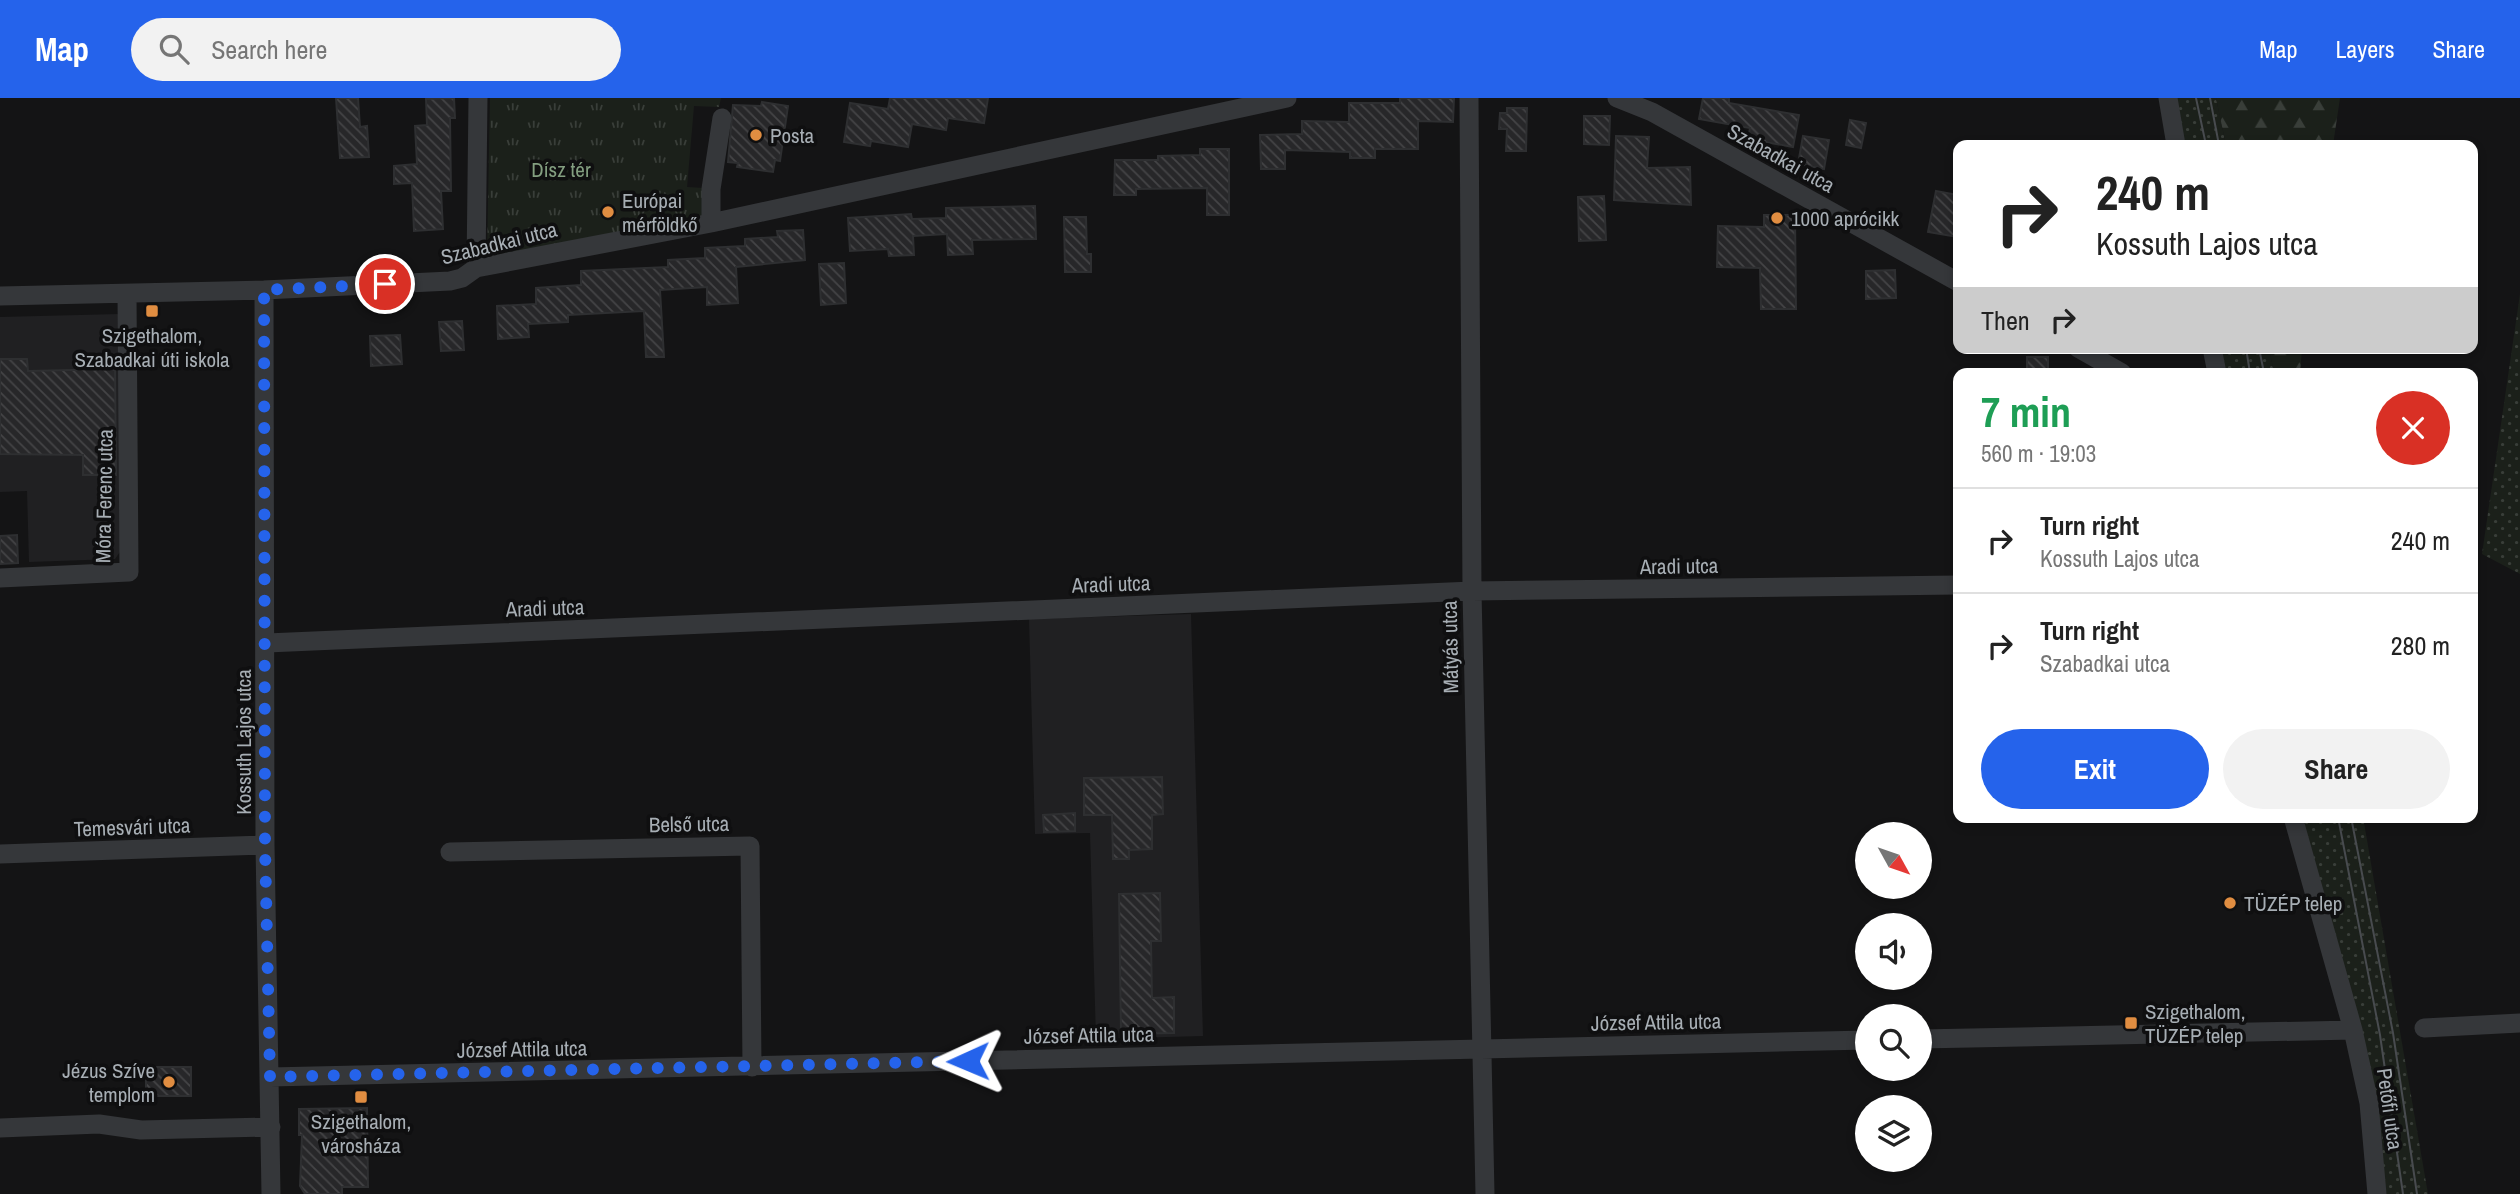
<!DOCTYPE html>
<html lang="en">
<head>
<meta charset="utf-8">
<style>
  body { margin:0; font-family:"Archivo Narrow",sans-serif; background:#f2f2f2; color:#222; height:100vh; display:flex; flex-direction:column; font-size:26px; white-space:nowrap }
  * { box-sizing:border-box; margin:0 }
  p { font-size:23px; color:#767676 }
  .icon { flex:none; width:38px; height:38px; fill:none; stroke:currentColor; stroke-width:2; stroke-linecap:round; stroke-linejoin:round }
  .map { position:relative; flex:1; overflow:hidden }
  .drawer { position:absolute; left:1953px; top:270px; width:525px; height:455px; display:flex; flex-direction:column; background:#fff; border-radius:14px; box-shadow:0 4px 10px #0003 }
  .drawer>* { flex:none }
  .top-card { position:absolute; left:1953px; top:42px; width:525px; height:214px; border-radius:14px; box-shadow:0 4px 10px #0003; background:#fff; color:#222; overflow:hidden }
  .needle { width:46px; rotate:130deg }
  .controls { position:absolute; left:1855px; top:724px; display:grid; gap:14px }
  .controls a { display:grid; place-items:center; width:77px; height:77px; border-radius:50%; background:#fff; box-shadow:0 4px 10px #0003; font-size:35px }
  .pin { position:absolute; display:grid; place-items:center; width:60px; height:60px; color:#fff; margin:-30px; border:4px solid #fff; border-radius:50%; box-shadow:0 2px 7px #0007 }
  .me { position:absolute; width:77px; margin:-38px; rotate:269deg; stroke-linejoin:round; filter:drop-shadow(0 0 5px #0008) }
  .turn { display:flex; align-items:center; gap:24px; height:147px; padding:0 28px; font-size:32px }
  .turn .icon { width:91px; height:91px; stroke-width:2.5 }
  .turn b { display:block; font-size:49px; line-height:60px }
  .then { display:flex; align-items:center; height:66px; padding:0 28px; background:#0003; gap:14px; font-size:26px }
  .round { display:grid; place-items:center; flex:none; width:74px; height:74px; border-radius:37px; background:#f2f2f2 }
  .summary { display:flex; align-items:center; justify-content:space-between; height:119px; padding:0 28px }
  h1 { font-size:42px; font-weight:800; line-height:52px; color:#1e9e55 }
  .primary-button { display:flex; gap:14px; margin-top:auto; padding:14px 28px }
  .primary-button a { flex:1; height:80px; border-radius:42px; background:#2563eb; color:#fff; font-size:28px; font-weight:800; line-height:80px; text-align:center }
  .primary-button a+a { background:#f2f2f2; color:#222 }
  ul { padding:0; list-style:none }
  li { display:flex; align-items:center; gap:21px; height:105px; padding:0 28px; border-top:2px solid #e0e0e0 }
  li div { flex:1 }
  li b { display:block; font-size:26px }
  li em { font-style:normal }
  header { display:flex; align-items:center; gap:42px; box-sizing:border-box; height:98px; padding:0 35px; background:#2563eb; color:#fff }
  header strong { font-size:33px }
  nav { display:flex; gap:38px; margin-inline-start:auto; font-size:24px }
  .search { width:490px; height:63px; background:#f2f2f2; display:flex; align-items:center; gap:18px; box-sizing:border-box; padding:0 24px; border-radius:38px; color:#767676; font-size:26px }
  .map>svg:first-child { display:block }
  .built { fill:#202022 }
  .grass { fill:url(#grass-dots) }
  .forest { fill:url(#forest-firs) }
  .park { fill:url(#park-tufts) }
  .building { fill:url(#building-back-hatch); stroke:#2e2f31; stroke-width:2 }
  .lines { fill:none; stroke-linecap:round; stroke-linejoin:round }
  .minor { stroke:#35373a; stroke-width:19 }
  .tram { stroke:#484b4f; stroke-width:2 }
  .route { stroke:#2563eb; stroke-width:12; stroke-dasharray:0 21.6 }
  .poi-dot { fill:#e08d41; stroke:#0f0f10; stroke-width:2.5 }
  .labels { text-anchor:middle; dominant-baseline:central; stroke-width:7; stroke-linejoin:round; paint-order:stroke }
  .poi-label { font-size:21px; fill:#a7aeb4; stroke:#0f0f10; text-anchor:start }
  .street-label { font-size:21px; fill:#a7aeb4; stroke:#0f0f10 }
  .park-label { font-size:21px; fill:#839e80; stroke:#0f0f10 }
</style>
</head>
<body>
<header>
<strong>Map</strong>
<div class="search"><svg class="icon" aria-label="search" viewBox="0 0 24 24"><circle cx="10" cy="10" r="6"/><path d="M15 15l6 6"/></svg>Search here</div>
<nav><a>Map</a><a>Layers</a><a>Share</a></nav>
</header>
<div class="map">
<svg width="2520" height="1096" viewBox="0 0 2520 1096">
  <defs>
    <pattern id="grass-dots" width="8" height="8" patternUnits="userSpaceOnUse" patternTransform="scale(1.75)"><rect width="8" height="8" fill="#1b201a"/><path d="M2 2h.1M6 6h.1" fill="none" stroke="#393e39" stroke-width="1.8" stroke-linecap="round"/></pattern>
    <pattern id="forest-firs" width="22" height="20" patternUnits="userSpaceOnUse" patternTransform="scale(1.75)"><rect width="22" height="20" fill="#1b201a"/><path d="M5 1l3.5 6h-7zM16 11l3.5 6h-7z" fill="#393e39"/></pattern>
    <pattern id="park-tufts" width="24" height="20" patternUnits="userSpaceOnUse" patternTransform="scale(1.75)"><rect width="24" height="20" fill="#1b201a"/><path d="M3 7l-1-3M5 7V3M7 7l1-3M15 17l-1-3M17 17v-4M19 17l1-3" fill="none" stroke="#393e39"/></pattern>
    <pattern id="building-back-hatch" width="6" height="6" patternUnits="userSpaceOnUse" patternTransform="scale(1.75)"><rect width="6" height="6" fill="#272729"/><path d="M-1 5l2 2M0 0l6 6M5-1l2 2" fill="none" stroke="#444446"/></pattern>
  </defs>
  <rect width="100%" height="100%" fill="#141415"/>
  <path class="built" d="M 119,216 L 124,448 L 115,461 L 29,464 L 27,393 L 0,394 L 0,219 Z
    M 1191,516 L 1203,938 L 1096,941 L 1090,735 L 1035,736 L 1029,521 Z"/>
  <path class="grass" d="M 2177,0 L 2216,0 L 2226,47 L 2185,47 Z
    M 2520,196 L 2520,476 L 2482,456 Z
    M 2219,250 L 2269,250 L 2274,275 L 2223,275 Z
    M 2302,719 L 2363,719 L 2428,1096 L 2385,1096 Z"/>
  <path class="forest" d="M 2216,0 L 2340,0 L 2333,47 L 2226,47 Z
    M 2269,250 L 2302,250 L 2300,275 L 2274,275 Z"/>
  <path class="park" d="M 490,0 L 721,0 L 719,9 L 694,8 L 687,89 L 703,90 L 702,119 L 487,159 Z"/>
  <path class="building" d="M 336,0 L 358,0 L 360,29 L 367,28 L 369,59 L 340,60 Z
    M 454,0 L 455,20 L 450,20 L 451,93 L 441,93 L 443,131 L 414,133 L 412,85 L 394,86 L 394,68 L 417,66 L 415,28 L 427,27 L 426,1 Z
    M 890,0 L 988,0 L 984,25 L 948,20 L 946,32 L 912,26 L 908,49 L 871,43 L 870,48 L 844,44 L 850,5 L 888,11 Z
    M 1400,0 L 1454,0 L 1453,24 L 1418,23 L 1418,51 L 1375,51 L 1375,60 L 1350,60 L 1350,54 L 1285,52 L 1285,71 L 1261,71 L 1260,37 L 1302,36 L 1302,23 L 1349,24 L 1349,5 L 1400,5 Z
    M 1703,0 L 1729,0 L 1729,5 L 1799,17 L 1793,49 L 1748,41 L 1750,30 L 1699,21 Z
    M 762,4 L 788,8 L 780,63 L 775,62 L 773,74 L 737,69 L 738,65 L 728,64 L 733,7 L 761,8 Z
    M 1507,10 L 1527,10 L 1526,53 L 1506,53 L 1507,31 L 1499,31 L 1500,15 L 1507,15 Z
    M 1584,18 L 1610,18 L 1609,47 L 1584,46 Z
    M 1850,22 L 1866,25 L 1861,50 L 1846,47 Z
    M 1616,38 L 1649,39 L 1647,70 L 1690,69 L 1691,107 L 1614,102 Z
    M 1803,38 L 1829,42 L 1824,71 L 1798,66 Z
    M 1200,51 L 1229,51 L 1229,117 L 1207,117 L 1207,90 L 1136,91 L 1136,97 L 1114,97 L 1115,62 L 1158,62 L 1158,58 L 1200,57 Z
    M 1936,93 L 1958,97 L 1958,139 L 1928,134 Z
    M 1604,98 L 1606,142 L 1579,143 L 1578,99 Z
    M 1035,108 L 1036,141 L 972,142 L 973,156 L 948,157 L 947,136 L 913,138 L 914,157 L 889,158 L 888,151 L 850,153 L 848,120 L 911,116 L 912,121 L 946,120 L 946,110 Z
    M 1764,117 L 1795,117 L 1796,211 L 1761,211 L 1760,170 L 1717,169 L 1718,128 L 1764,129 Z
    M 1064,119 L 1086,119 L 1087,156 L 1091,156 L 1091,174 L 1065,174 Z
    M 803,132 L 805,162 L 736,169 L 738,205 L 707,207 L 707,189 L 660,192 L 664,259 L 646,259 L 644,213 L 568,217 L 568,224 L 528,226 L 529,239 L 498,241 L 497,208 L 536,206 L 536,190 L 581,187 L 581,173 L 668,169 L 668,162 L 705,160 L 705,150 L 745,148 L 745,141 L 778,139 L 777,133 Z
    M 844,165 L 846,205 L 821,207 L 819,166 Z
    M 1895,172 L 1896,200 L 1866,201 L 1866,173 Z
    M 462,223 L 464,252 L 441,253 L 439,224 Z
    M 400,237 L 402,266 L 371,268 L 370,238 Z
    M 2027,259 L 2048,259 L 2048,275 L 2027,275 Z
    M 0,261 L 27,261 L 28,273 L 115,271 L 116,377 L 83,377 L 83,357 L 0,356 Z
    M 17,437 L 18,465 L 0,466 L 0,438 Z
    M 1162,679 L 1163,716 L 1152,717 L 1152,751 L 1129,752 L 1129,761 L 1113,761 L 1112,717 L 1084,717 L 1084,680 Z
    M 1075,715 L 1075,733 L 1044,734 L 1043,717 Z
    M 1160,795 L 1161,843 L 1151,843 L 1152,900 L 1174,899 L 1174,935 L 1121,936 L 1119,796 Z
    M 146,969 L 191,969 L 191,998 L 146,998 Z
    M 367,1010 L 368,1089 L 342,1089 L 342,1096 L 305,1096 L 300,1088 L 302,1037 L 299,1037 L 299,1011 Z"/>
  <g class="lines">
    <path class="minor" d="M 1469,0 L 1472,493 L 1485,1096
      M 1617,0 L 1652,14 L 1958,184
      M 2168,0 L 2176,47
      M 711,125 L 711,91 L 722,20
      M 476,170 L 478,0
      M 264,192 L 265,747 L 271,1096
      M 0,198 L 264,192 L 450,183 L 462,180 L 476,170 L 711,125 L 1287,0
      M 2078,250 L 2122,275
      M 2212,250 L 2217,275
      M 0,480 L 129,474 L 127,196
      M 267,545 L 1472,493 L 1958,487
      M 2293,719 L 2353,932 L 2369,1005 L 2377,1096
      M 450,754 L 750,748 L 752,969
      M 0,756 L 265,747
      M 2424,930 L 2520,925
      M 1920,941 L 2353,932
      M 270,979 L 1867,942
      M 0,1030 L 99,1026 L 141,1032 L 271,1029"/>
    <path class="tram" d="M 2196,0 L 2206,47
      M 2210,0 L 2219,47
      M 2246,250 L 2250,275
      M 2259,250 L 2264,275
      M 2338,719 L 2380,937 L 2403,1096
      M 2351,719 L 2393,935 L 2417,1096"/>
  </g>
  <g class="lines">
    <path class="route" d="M 385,186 L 264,192 L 265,747 L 270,979 L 968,963"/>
  </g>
  <g class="poi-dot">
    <circle cx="756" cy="37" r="7"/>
    <circle cx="608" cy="114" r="7"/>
    <circle cx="1777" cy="120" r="7"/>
    <rect x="145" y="206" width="14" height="14" rx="3.5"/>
    <circle cx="2230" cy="805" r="7"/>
    <rect x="2124" y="918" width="14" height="14" rx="3.5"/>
    <circle cx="169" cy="984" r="7"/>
    <rect x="354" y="992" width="14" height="14" rx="3.5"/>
  </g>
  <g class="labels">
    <g class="poi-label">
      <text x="770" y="37">Posta</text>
      <text x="622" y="102">Európai<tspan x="622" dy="24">mérföldkő</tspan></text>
      <text x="1791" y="120">1000 aprócikk</text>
      <text x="152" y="237" text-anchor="middle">Szigethalom,<tspan x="152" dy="24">Szabadkai úti iskola</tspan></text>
      <text x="2244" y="805">TÜZÉP telep</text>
      <text x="2145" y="913">Szigethalom,<tspan x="2145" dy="24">TÜZÉP telep</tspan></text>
      <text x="155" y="972" text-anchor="end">Jézus Szíve<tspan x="155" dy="24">templom</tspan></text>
      <text x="361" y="1023" text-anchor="middle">Szigethalom,<tspan x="361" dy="24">városháza</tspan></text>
    </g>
    <g class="street-label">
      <text transform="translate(1781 60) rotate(29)">Szabadkai utca</text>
      <text transform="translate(499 145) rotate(-14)">Szabadkai utca</text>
      <text transform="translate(104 398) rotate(-89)">Móra Ferenc utca</text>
      <text transform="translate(1679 468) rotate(-1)">Aradi utca</text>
      <text transform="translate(1111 486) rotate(-2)">Aradi utca</text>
      <text transform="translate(545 510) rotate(-2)">Aradi utca</text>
      <text transform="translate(1450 549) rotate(-91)">Mátyás utca</text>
      <text transform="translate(243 644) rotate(-90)">Kossuth Lajos utca</text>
      <text transform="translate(689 726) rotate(-1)">Belső utca</text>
      <text transform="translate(132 729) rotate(-2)">Temesvári utca</text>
      <text transform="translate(1656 924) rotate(-1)">József Attila utca</text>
      <text transform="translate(1089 937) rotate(-1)">József Attila utca</text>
      <text transform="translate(522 951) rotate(-1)">József Attila utca</text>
      <text transform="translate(2390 1011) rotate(82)">Petőfi utca</text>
    </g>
    <g class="park-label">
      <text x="561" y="71">Dísz tér</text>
    </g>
  </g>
</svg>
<div class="controls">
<a><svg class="needle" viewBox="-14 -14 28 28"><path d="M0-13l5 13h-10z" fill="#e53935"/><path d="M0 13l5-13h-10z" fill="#767676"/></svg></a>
<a><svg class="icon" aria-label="sound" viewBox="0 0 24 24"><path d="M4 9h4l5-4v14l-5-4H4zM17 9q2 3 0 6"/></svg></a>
<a><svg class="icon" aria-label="search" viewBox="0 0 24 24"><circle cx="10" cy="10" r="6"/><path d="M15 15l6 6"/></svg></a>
<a><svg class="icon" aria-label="layers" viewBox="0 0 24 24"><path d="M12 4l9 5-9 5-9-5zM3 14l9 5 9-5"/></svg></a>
</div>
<div class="pin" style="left:385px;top:186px;background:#d93025"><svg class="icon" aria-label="arrive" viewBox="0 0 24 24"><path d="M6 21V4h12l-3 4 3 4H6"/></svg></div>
<svg class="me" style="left:968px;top:963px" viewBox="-20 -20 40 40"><path d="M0-17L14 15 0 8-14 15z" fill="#2563eb" stroke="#fff" stroke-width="4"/></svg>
<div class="top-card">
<div class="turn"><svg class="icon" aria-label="right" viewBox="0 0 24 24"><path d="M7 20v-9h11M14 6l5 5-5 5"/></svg><div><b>240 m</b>Kossuth Lajos utca</div></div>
<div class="then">Then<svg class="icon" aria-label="right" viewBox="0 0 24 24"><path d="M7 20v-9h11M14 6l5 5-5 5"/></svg></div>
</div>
<section class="drawer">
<div class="summary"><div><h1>7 min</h1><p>560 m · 19:03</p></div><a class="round" style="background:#d93025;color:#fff"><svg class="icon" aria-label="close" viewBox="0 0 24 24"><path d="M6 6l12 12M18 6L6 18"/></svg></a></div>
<ul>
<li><svg class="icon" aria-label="right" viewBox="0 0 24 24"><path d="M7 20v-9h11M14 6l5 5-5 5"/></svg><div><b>Turn right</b><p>Kossuth Lajos utca</p></div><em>240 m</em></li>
<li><svg class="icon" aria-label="right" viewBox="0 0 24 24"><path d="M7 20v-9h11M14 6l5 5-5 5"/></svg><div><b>Turn right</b><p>Szabadkai utca</p></div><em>280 m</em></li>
</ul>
<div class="primary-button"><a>Exit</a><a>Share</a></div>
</section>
</div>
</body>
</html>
